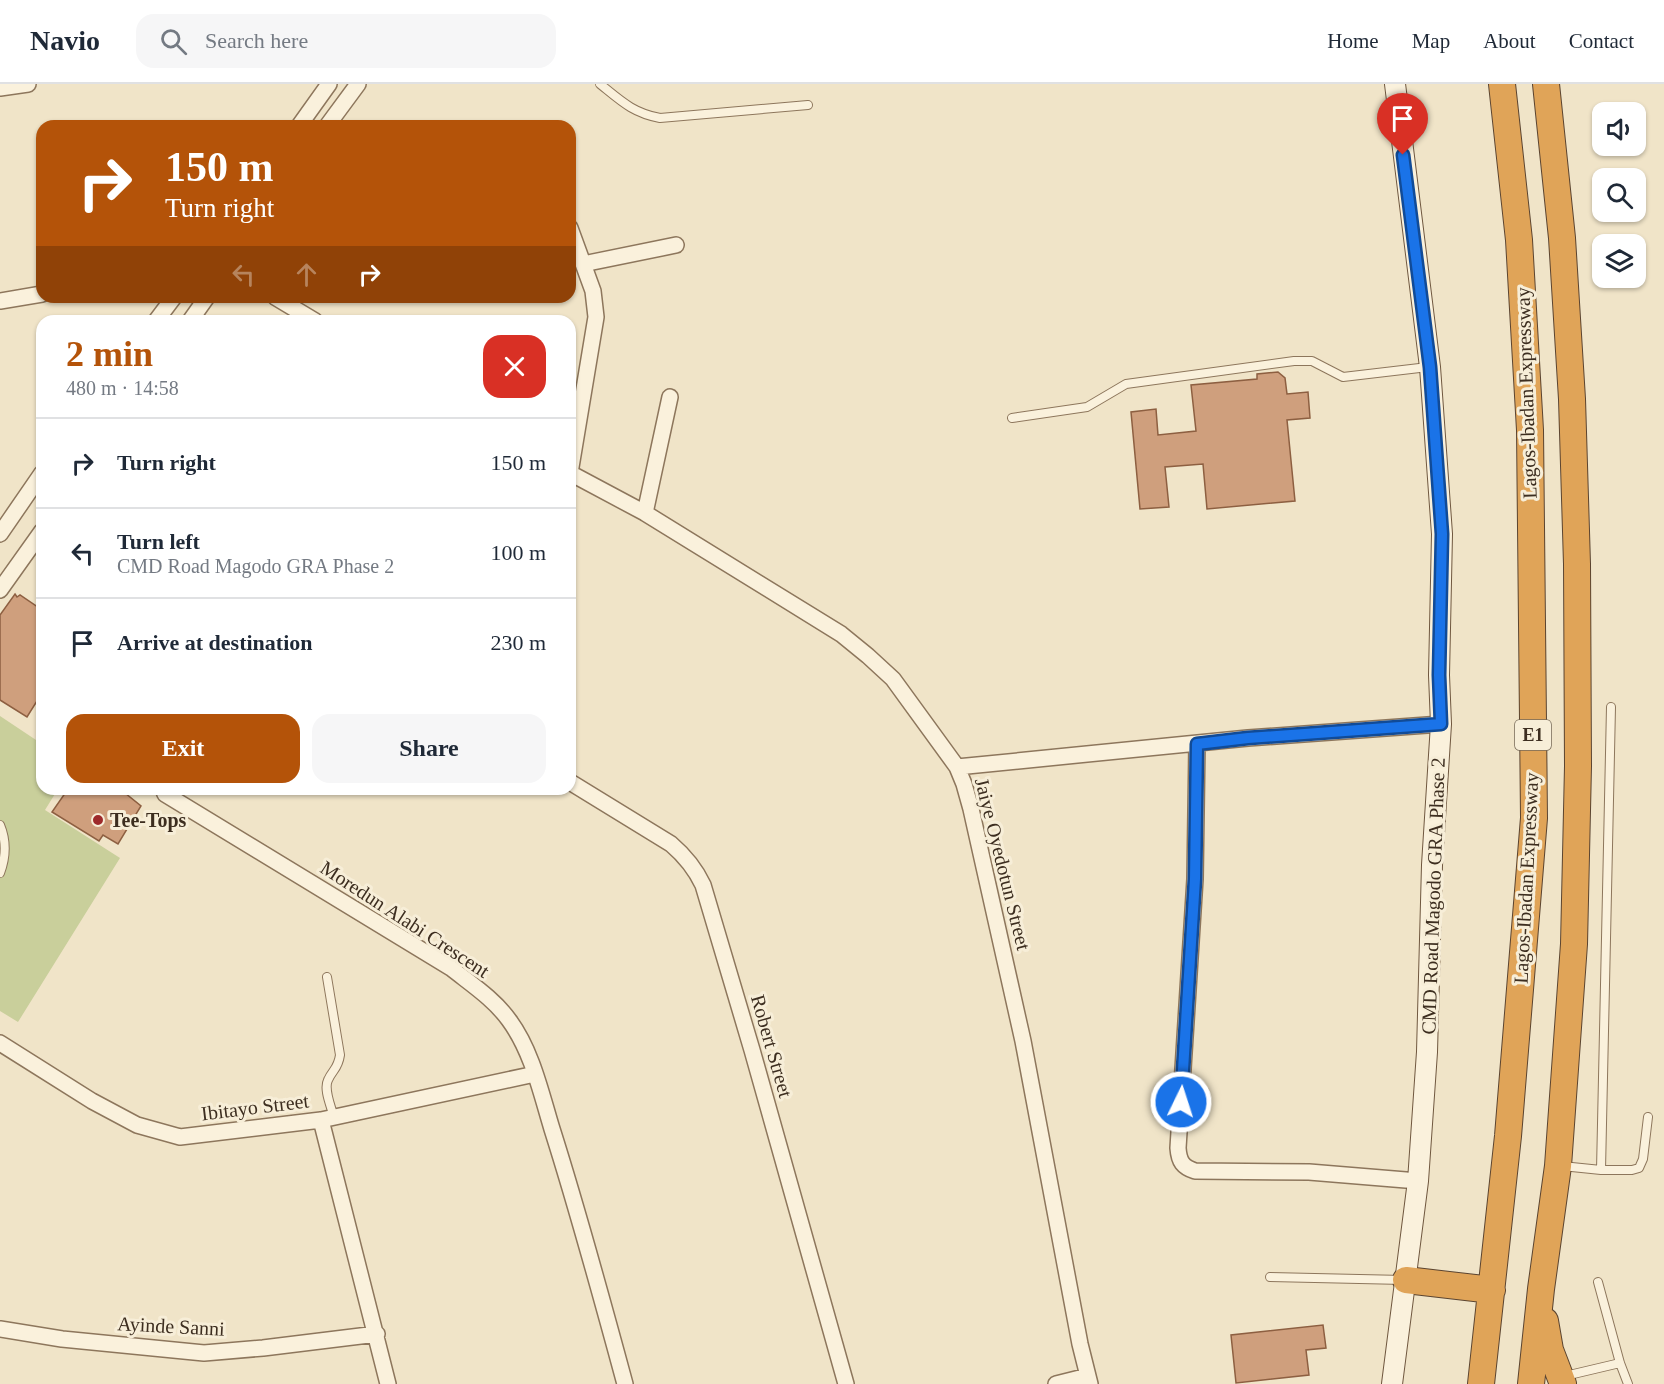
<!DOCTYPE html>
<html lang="en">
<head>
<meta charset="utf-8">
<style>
  body { margin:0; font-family:Georgia,serif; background:#f6f6f7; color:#1f2937; height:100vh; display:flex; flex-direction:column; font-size:22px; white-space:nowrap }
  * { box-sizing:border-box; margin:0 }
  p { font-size:20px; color:#747a83 }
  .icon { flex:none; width:33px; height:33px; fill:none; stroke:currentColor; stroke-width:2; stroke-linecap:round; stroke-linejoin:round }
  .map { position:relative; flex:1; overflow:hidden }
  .drawer { position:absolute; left:36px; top:231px; width:540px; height:480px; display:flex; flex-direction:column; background:#fff; border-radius:18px; box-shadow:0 2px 4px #0004 }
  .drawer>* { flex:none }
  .hud { position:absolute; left:36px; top:36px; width:540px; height:183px; border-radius:18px; box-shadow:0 2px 4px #0004; background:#b45309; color:#fff; overflow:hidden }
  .fabs { position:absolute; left:1592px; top:18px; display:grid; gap:12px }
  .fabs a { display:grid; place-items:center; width:54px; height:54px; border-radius:12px; background:#fff; box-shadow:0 2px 4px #0004; font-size:30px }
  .pin { position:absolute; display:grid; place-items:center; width:51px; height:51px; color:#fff; margin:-62px -26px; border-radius:50% 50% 50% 0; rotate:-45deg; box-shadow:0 0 6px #0007 }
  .pin .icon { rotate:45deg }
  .me { position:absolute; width:66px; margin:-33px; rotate:4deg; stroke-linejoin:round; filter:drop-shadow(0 0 4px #0008) }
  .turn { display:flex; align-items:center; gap:21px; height:126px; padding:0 30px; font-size:27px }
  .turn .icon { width:78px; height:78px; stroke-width:2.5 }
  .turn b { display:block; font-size:42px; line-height:51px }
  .lanes { display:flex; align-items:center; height:57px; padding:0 30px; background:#0003; justify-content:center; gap:30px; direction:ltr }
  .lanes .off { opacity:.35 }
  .round { display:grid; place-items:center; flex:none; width:63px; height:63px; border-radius:18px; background:#f6f6f7 }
  .overview { display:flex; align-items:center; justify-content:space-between; height:102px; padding:0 30px }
  h1 { font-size:36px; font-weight:700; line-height:45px; color:#b45309 }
  .primary-button { display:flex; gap:12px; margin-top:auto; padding:12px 30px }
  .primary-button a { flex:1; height:69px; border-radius:18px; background:#b45309; color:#fff; font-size:24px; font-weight:700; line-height:69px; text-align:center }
  .primary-button a+a { background:#f6f6f7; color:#1f2937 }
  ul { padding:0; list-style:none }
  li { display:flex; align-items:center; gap:18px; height:90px; padding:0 30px; border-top:2px solid #e0e1e3 }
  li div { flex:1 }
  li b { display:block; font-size:22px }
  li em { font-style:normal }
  header { display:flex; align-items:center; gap:36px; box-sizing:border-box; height:84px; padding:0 30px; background:#fff; border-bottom:2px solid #e0e1e3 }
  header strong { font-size:28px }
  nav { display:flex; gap:33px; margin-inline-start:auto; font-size:21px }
  .search { width:420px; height:54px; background:#f6f6f7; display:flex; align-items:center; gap:15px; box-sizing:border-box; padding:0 21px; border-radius:18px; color:#747a83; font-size:22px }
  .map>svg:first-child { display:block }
  .green { fill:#c9cf9b }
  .building { fill:#cf9f7d; stroke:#8d5f41; stroke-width:1.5 }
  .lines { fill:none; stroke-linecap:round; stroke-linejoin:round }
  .lane-casing { stroke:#8d765c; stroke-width:10 }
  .street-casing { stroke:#8d765c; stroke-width:18 }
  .secondary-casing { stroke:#6f573f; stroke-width:22 }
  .highway-casing { stroke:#5b4430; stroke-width:28 }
  .lane { stroke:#faf1dc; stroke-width:8 }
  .street { stroke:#faf1dc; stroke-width:15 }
  .secondary { stroke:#faf1dc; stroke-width:20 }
  .highway { stroke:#e0a458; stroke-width:26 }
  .route-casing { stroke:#114b97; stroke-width:15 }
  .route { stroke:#1a73e8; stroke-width:10 }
  .poi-dot { fill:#9e2a2b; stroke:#f7eed8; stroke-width:2 }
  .labels { text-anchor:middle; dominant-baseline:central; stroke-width:6; stroke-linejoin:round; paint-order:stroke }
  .shield { fill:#f7eed8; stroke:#756857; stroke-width:1.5 }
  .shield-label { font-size:18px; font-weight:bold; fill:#3d2e20 }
  .street-label { font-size:20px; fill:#3d2e20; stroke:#f7eed8 }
  .poi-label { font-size:20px; font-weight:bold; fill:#3d2e20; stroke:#f7eed8; text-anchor:start }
</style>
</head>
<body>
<header>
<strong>Navio</strong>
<div class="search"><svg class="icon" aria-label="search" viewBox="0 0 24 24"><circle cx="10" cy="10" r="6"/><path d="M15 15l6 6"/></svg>Search here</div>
<nav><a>Home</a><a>Map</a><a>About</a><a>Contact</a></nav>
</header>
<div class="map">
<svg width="1664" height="1300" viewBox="0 0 1664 1300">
  <rect width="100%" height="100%" fill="#f0e4c8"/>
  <path class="green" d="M 0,632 L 42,660 L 42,705 L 58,705 L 45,726 L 120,774 L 18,938 L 0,927 Z"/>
  <path class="building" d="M 1278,288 L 1285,294 L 1287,310 L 1308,308 L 1310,334 L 1287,336 L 1295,417 L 1207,425 L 1203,380 L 1165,383 L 1169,423 L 1140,425 L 1131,328 L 1156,325 L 1158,351 L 1196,347 L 1191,301 L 1257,295 L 1257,290 Z
    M 15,510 L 17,513 L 20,511 L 42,526 L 42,609 L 27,633 L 0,616 L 0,531 Z
    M 68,705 L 120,705 L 141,722 L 118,760 L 103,751 L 99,757 L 52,728 Z
    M 1323,1241 L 1326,1264 L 1306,1266 L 1309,1291 L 1236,1299 L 1231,1251 Z"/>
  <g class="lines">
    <defs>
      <path id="lane" d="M 600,0 C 621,17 633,29 660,34 L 808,21
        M 1012,334 L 1087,323 L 1126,300 L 1294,277 L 1312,277 L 1343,293 L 1428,283
        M 0,741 C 7,758 6,773 0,789
        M 327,893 L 340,971 C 338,985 333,985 328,996 C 323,1006 332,1024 334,1034
        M 1562,1082 L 1601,1086 L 1611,623
        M 1601,1086 L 1632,1086 L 1639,1084 L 1643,1075 L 1648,1033
        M 1270,1193 L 1404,1196
        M 1598,1198 L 1620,1279 L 1628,1300
        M 1565,1292 L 1620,1279"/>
      <path id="street" d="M 0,4 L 28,0
        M 299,42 L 329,0
        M 327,42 L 358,0
        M 570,144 L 593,207 L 596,233 L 570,389
        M 583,180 L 676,161
        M 275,213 L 315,237
        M 0,217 L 42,210
        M 156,237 L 174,213
        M 190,237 L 207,213
        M 570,389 L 645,429 L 841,550 L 868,572 L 893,595 L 957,683 L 964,700 L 971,725 L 1023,957 L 1080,1260 L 1090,1300
        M 645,429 L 670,313
        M 0,450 L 42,389
        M 0,506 L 42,447
        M 1197,660 L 1195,795 L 1178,1064 C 1179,1078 1183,1083 1195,1087 L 1309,1088 L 1418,1097
        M 957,683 L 1248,654 L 1441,640
        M 570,698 L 671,760 C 685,772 695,784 703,801 L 752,966 L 846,1300
        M 163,705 L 165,710 L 451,884 C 471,900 494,915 509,936 C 532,967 541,1009 552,1045 C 579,1130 602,1215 625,1300
        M 0,959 L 92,1017 L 137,1041 L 180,1053 L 321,1036 L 535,990
        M 321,1036 L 388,1300
        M 0,1245 L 62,1255 L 204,1269 L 263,1264 L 377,1250
        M 1056,1300 L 1088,1292"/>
      <path id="secondary" d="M 1392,1300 L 1418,1097 L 1427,968 L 1432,781 L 1441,640 L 1439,591 L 1442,450 L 1430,283 L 1395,0"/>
      <path id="highway" d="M 1406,1196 L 1492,1206
        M 1545,1237 L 1550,1266 L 1563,1300
        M 1481,1300 L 1508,1052 L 1534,734 L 1530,346 L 1519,156 L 1502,0
        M 1531,1300 L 1541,1205 L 1558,1082 L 1574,860 L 1578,682 L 1577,480 L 1572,315 L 1562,154 L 1546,0"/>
    </defs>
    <use href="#lane" class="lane-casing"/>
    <use href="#street" class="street-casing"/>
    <use href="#secondary" class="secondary-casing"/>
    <use href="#highway" class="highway-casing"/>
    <use href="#lane" class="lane"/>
    <use href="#street" class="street"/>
    <use href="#secondary" class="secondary"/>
    <use href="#highway" class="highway"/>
  </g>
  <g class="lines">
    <defs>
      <path id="route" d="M 1181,1018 L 1195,795 L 1197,660 L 1248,654 L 1441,640 L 1439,591 L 1442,450 L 1430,283 L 1403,71"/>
    </defs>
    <use href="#route" class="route-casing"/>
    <use href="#route" class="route"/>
  </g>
  <circle class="poi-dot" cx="98" cy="736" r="6"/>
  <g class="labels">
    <rect class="shield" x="1515" y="636" width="36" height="30" rx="4.5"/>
    <g class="shield-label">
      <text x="1533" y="651">E1</text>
    </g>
    <g class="street-label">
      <text transform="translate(1526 309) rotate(-92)">Lagos-Ibadan Expressway</text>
      <text transform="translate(1003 780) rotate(76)">Jaiye Oyedotun Street</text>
      <text transform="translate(1526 794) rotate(-87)">Lagos-Ibadan Expressway</text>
      <text transform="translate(1433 812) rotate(-88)">CMD Road Magodo GRA Phase 2</text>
      <text transform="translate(405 835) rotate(33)">Moredun Alabi Crescent</text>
      <text transform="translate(772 962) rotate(74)">Robert Street</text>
      <text transform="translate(255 1023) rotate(-7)">Ibitayo Street</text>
      <text transform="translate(171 1242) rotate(3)">Ayinde Sanni</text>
    </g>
    <g class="poi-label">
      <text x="110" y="736">Tee-Tops</text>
    </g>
  </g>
</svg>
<div class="fabs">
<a><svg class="icon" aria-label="sound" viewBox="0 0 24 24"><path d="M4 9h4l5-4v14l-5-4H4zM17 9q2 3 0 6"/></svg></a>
<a><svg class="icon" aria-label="search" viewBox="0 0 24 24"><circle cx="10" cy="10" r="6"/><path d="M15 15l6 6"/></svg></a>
<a><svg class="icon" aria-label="layers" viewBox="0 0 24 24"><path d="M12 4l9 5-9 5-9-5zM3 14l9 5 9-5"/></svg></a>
</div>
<div class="pin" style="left:1403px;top:71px;background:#d93025"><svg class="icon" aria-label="arrive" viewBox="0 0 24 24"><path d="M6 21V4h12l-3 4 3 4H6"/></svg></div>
<svg class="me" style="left:1181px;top:1018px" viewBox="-20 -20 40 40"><circle r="17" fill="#1a73e8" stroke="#fff" stroke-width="3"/><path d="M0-11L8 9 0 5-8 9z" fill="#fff"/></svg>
<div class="hud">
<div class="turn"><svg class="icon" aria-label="right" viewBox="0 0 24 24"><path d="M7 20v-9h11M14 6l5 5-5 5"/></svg><div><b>150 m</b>Turn right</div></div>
<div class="lanes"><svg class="icon off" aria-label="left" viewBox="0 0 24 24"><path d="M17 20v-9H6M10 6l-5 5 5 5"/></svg><svg class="icon off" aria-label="ahead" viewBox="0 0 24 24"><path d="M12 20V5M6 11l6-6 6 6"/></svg><svg class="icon" aria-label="right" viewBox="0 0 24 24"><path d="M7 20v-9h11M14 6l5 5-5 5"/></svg></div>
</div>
<section class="drawer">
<div class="overview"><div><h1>2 min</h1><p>480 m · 14:58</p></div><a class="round" style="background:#d93025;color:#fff"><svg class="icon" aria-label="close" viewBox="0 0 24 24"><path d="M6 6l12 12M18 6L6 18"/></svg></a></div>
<ul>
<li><svg class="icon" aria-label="right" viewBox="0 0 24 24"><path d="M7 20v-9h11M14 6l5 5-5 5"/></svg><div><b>Turn right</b></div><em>150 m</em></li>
<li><svg class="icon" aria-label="left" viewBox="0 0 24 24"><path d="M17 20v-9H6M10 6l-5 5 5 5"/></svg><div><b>Turn left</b><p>CMD Road Magodo GRA Phase 2</p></div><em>100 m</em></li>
<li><svg class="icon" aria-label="arrive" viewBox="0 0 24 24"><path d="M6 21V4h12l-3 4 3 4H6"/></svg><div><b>Arrive at destination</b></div><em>230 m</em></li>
</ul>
<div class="primary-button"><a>Exit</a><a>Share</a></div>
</section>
</div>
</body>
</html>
